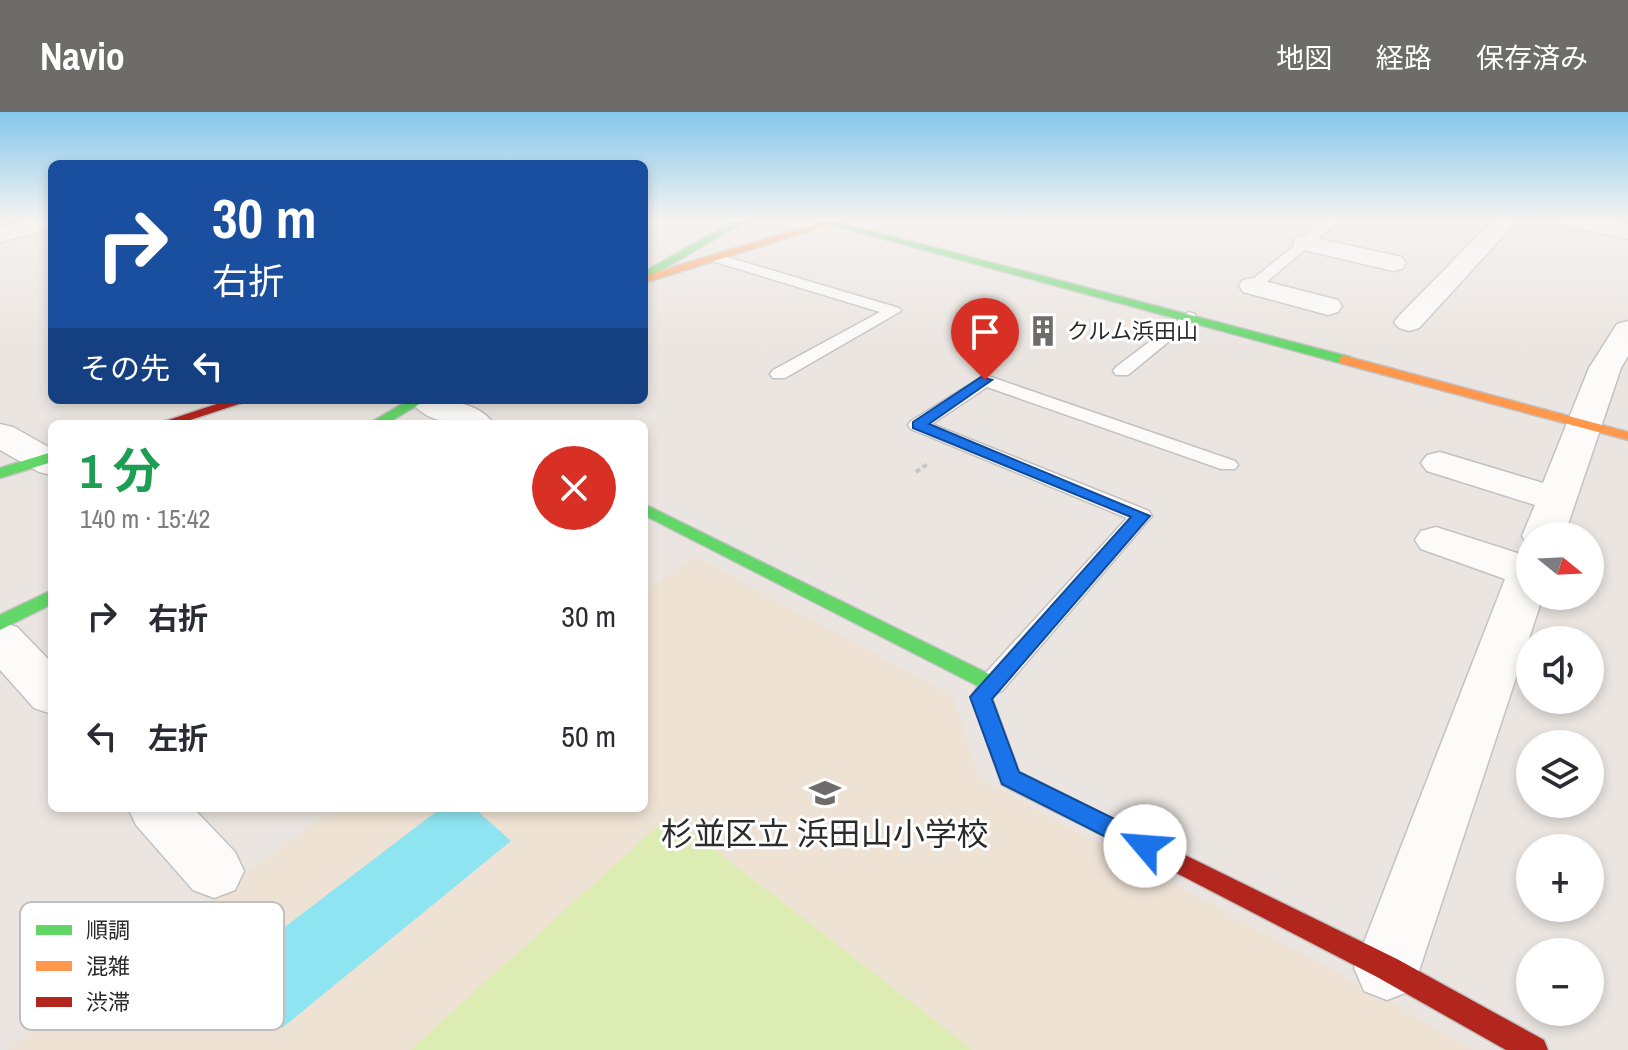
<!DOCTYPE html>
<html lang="ja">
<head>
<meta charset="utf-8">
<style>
  body { margin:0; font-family:"Archivo Narrow","Noto Sans JP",sans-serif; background:#f7f7f7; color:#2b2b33; height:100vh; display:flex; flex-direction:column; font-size:30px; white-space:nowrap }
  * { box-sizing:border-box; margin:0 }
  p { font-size:26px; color:#7c7c81 }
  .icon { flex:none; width:44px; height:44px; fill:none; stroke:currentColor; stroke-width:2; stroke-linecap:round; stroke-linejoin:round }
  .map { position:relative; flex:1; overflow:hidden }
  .details { position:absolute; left:48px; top:308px; width:600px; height:392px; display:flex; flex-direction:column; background:#fff; border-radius:12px; box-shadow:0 4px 12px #0003 }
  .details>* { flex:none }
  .guide { position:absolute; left:48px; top:48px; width:600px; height:244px; border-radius:12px; box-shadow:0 4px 12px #0003; background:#1a4fa0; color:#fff; overflow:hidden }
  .needle { width:52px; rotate:108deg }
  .fabs { position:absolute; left:1516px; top:410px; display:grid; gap:16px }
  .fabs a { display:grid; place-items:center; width:88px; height:88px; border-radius:50%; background:#fff; box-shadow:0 4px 12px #0003; font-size:40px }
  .pin { position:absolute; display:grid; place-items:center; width:68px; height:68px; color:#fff; margin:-82px -34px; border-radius:50% 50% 50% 0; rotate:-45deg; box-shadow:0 0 8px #0007 }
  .pin .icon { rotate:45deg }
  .me { position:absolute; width:88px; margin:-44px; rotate:297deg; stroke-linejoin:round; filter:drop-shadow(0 0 6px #0008) }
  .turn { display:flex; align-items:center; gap:28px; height:168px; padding:0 32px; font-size:36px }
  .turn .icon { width:104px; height:104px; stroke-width:2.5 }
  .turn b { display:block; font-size:56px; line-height:68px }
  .then { display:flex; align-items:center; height:76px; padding:0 32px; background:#0003; gap:16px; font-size:30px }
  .round { display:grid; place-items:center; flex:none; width:84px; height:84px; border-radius:42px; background:#f7f7f7 }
  .summary { display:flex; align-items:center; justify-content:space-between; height:136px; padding:0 32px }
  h1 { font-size:48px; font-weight:700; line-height:60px; color:#1e9e55 }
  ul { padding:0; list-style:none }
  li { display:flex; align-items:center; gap:24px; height:120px; padding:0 32px }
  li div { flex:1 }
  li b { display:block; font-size:30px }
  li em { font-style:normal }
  header { display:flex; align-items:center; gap:48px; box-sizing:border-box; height:112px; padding:0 40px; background:#6e6c6a; color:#fff }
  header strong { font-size:38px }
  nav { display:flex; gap:44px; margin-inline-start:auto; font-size:28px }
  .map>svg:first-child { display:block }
  .education { fill:#eee2d4 }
  .pitch { fill:#ddecb3 }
  .water { fill:#8ee4f1 }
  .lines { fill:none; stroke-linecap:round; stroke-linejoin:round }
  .lane-casing { stroke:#c3c2c2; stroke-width:3 }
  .street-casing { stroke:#c3c2c2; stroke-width:3 }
  .fast-casing { stroke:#c3c2c2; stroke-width:3 }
  .slow-casing { stroke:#c3c2c2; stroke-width:3 }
  .jam-casing { stroke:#c3c2c2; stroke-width:3 }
  .path { stroke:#c6c6c6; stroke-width:4; stroke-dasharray:5 3; stroke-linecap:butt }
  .lane { fill:#fcfbfa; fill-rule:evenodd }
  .street { fill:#fcfbfa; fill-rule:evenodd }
  .fast { fill:#63d668; fill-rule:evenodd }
  .slow { fill:#ff974d; fill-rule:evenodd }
  .jam { fill:#b3261e; fill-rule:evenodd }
  .route { fill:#1a73e8; stroke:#114b97; stroke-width:2 }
  .labels { text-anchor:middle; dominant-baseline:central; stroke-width:6; stroke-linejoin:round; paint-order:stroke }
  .far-poi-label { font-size:22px; fill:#2b2b2b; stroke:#fff; text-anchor:start }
  .near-poi-label { font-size:32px; fill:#2b2b2b; stroke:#fff }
  .key { fill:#fff; stroke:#bfbfbf; stroke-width:2 }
  .key-label { font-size:22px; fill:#2b2b2b }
</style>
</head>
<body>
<header>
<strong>Navio</strong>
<nav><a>地図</a><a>経路</a><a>保存済み</a></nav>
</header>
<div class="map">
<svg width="1628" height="938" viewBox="0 0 1628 938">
  <rect width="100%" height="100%" fill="#eae5e0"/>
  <path class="education" d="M 695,444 L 953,584 L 979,666 L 1364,875 L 1474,938 L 7,938 L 334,696 L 644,696 L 644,479 Z"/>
  <path class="pitch" d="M 670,703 L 973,938 L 410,938 Z"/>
  <path class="water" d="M 441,696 L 474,696 L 511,729 L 282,916 L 235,853 Z"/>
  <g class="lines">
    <defs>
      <path id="lane" d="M 1326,108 L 1340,108 L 1258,177 L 1248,177 L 1248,171 Z
        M 717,142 L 899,196 L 901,199 L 785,266 L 773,266 L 770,262 L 773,258 L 880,200 L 712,149 L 710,146 Z
        M 1189,200 L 1195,202 L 1195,208 L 1128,263 L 1116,263 L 1113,259 L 1116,255 Z
        M 985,263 L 1235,349 L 1238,353 L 1235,357 L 1221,357 L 987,275 L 932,312 L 1149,399 L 1152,404 L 1002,579 L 992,582 L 982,579 L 978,572 L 982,565 L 1127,406 L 911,317 L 908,313 L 911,309 Z"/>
      <path id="street" d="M 29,108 L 52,108 L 52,116 L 0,130 L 0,116 Z
        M 1493,108 L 1518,108 L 1419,216 L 1409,219 L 1399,216 L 1394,210 L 1399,204 Z
        M 1559,108 L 1605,108 L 1628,113 L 1628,127 L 1563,113 Z
        M 1305,124 L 1402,145 L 1406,151 L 1402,157 L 1393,159 L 1296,136 L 1293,131 L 1296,126 Z
        M 1253,166 L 1338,188 L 1342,194 L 1338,200 L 1328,203 L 1243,180 L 1239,174 L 1243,168 Z
        M 1628,209 L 1628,244 L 1621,256 L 1564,424 L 1530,424 L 1528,433 L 1522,424 L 1535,393 L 1427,359 L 1421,351 L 1427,343 L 1440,340 L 1543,371 L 1589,256 L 1617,212 Z
        M 410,288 C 438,288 475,286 494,312 C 465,312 428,315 410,288 Z
        M 0,312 L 13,315 L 52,337 L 52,363 L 39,360 L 0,338 Z
        M 1436,415 L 1530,445 L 1530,484 L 1543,484 L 1420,856 L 1410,879 L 1387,888 L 1364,879 L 1354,856 L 1505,467 L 1421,437 L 1415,428 L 1421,419 Z
        M 0,510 L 17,515 L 52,551 L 52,602 L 34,596 L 0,558 Z
        M 128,696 L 193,696 L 235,740 L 244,759 L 235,778 L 214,786 L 193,778 L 136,713 Z"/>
      <path id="fast" d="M 736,108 L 748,108 L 644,168 L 644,160 Z
        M 829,108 L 1350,245 L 1351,248 L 1340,251 L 829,112 Z
        M 409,288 L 426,288 L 386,312 L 368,312 Z
        M 52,340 L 52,350 L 0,366 L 0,356 Z
        M 644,392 L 999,567 L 1002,572 L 992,586 L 1019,660 L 1144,722 L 1148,729 L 1144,736 L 1136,739 L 1128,736 L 1002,673 L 971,585 L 978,574 L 644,403 Z
        M 52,478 L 52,492 L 0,518 L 0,503 Z"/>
      <path id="slow" d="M 829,108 L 844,108 L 644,171 L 644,164 Z
        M 1345,244 L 1628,320 L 1628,328 L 1340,251 L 1340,245 Z"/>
      <path id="jam" d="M 229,288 L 251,288 L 178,312 L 156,312 Z
        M 1136,719 L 1397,847 L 1544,928 L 1548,938 L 1506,938 L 1377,865 L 1128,736 L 1124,729 L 1128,722 Z"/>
    </defs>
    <use href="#lane" class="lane-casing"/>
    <use href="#street" class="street-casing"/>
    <use href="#fast" class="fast-casing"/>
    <use href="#slow" class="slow-casing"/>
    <use href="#jam" class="jam-casing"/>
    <path class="path" d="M 916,360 L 929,351"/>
    <use href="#lane" class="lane"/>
    <use href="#street" class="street"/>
    <use href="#fast" class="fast"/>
    <use href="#slow" class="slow"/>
    <use href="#jam" class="jam"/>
  </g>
  <linearGradient id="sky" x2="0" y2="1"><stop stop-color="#84c7ec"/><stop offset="0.45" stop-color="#f6f3f1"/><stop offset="1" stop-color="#f6f3f1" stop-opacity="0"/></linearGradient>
  <rect width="1628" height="239" fill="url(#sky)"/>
  <path class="route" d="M 981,265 L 992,268 L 929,312 L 1150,404 L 992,587 L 1019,660 L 1153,726 L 1157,734 L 1153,741 L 1145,745 L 1002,672 L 970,585 L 1131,405 L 913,316 L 913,310 Z"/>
  <defs>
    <symbol id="building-bare" viewBox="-9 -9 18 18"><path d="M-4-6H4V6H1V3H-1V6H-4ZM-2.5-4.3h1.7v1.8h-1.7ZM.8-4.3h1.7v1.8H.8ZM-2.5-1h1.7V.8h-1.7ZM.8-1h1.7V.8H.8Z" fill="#6e6c6a" stroke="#fff" stroke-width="2.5" paint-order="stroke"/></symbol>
    <symbol id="school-bare" viewBox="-9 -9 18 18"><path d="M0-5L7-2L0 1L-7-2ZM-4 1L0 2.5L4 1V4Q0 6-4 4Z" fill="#6e6c6a" stroke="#fff" stroke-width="2.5" paint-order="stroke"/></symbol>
  </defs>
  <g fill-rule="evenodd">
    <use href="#building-bare" x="1021" y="197" width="44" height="44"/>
    <use href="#school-bare" x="803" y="659" width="44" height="44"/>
  </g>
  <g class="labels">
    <g class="far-poi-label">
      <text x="1067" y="219">クルム浜田山</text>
    </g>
    <g class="near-poi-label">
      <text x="825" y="721">杉並区立 浜田山小学校</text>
    </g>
  </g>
  <rect x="20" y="790" width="264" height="128" rx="12" class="key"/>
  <rect x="36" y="813" width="36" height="10" fill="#63d668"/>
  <rect x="36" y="849" width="36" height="10" fill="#ff974d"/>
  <rect x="36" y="885" width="36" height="10" fill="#b3261e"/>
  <g class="key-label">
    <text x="86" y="826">順調</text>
    <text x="86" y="862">混雑</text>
    <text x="86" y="898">渋滞</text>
  </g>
</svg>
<div class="fabs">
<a><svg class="needle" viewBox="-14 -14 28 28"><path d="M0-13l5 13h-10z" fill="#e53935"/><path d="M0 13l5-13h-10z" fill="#7c7c81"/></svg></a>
<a><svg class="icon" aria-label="sound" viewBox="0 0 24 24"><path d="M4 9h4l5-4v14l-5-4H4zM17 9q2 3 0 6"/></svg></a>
<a><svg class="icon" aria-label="layers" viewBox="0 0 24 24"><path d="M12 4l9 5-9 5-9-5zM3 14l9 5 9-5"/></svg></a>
<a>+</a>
<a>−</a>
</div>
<div class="pin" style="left:985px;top:268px;background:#d93025"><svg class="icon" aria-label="arrive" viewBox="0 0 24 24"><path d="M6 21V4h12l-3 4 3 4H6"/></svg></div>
<svg class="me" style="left:1145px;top:734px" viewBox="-20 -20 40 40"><circle r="19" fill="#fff"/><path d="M0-13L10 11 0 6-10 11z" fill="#1a73e8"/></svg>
<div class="guide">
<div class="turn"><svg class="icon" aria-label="right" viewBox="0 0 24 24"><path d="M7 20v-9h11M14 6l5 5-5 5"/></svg><div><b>30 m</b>右折</div></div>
<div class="then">その先<svg class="icon" aria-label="left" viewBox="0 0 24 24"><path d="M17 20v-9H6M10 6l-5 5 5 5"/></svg></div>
</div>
<section class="details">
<div class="summary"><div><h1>1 分</h1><p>140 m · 15:42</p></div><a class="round" style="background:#d93025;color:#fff"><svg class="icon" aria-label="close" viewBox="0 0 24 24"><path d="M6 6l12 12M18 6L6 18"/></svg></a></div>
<ul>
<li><svg class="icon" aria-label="right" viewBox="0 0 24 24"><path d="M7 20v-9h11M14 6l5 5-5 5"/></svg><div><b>右折</b></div><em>30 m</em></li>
<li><svg class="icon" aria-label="left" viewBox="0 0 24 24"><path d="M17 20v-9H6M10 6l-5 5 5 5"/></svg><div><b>左折</b></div><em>50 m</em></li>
</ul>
</section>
</div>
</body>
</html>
